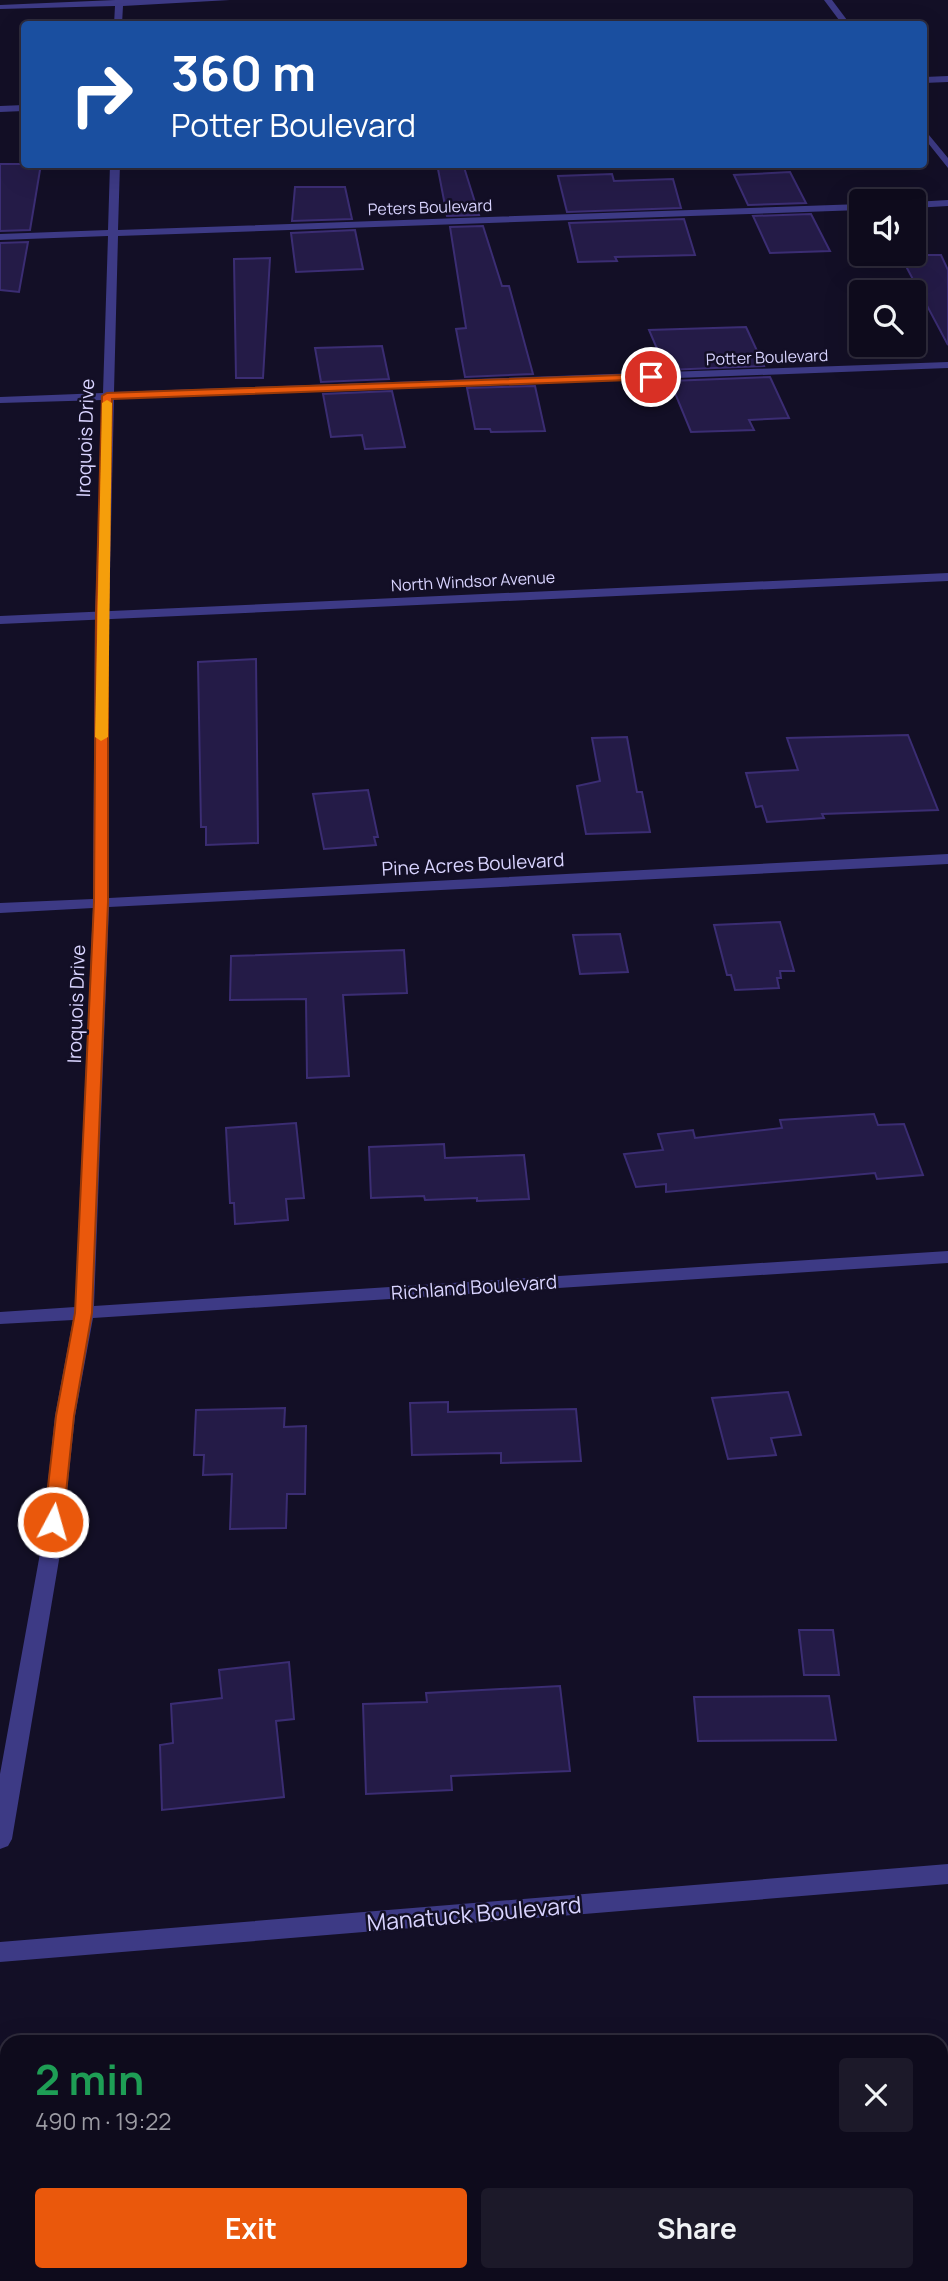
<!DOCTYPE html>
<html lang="en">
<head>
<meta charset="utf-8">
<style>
  body { margin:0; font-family:Manrope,sans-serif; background:#1c1929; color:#f1f3f6; height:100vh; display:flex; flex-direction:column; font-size:26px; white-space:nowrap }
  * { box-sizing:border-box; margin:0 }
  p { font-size:23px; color:#9b9ba3 }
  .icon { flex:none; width:38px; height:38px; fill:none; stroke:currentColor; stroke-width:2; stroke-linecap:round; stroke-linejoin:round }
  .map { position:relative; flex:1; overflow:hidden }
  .panel { position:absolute; left:0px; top:2035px; width:948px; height:247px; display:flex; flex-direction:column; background:#0e0b1c; border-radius:21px 21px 0 0; box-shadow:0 7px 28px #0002,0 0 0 2px #2e2b3b }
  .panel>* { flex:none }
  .hud { position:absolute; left:21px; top:21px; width:906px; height:147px; border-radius:7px; box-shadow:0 7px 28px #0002,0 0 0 2px #2e2b3b; background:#1a4fa0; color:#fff; overflow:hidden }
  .controls { position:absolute; left:849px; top:189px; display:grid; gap:14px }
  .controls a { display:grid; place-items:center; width:77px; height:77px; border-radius:7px; background:#0e0b1c; box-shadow:0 7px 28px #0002,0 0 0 2px #2e2b3b; font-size:35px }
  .pin { position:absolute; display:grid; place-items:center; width:60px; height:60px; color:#fff; margin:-30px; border:4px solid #fff; border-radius:50%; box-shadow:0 2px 7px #0007 }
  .me { position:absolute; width:77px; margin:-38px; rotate:6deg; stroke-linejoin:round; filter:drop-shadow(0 0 5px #0008) }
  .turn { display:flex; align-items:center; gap:24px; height:147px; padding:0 35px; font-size:32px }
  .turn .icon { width:91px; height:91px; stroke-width:2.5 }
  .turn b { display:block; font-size:49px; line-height:60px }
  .round { display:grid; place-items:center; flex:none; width:74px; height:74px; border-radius:7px; background:#1c1929 }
  .summary { display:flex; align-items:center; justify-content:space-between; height:119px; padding:0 35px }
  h1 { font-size:42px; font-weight:700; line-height:52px; color:#1e9e55 }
  .button { display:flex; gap:14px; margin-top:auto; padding:14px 35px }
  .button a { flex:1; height:80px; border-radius:7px; background:#ea580c; color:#fff; font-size:28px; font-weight:700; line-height:80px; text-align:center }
  .button a+a { background:#1c1929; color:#f1f3f6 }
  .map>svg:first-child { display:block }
  .building { fill:#241b47; stroke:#3b2d73; stroke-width:2 }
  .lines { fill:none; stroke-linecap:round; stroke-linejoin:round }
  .minor { fill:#3d3a85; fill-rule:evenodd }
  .tertiary { fill:#3d3a85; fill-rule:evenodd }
  .route { fill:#ea580c; stroke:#983908; stroke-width:2 }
  .slow { fill:#f59e0b }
  .labels { text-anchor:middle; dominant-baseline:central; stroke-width:5; stroke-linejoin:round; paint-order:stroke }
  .far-street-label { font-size:16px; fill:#d9d4ff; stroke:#130f26 }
  .street-label { font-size:19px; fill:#d9d4ff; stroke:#130f26 }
  .near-street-label { font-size:23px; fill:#d9d4ff; stroke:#130f26 }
</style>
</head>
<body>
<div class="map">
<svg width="948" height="2281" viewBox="0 0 948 2281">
  <rect width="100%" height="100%" fill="#130f26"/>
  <path class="building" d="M 0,164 L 41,164 L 30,230 L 0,231 Z
    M 437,164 L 463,164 L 479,215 L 447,216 Z
    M 790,172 L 806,203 L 748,205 L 734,175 Z
    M 612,174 L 614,181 L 673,179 L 681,208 L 567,212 L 558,176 Z
    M 295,187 L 345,187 L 352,219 L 292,221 Z
    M 811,214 L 830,251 L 770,253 L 753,216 Z
    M 684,219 L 695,255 L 615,257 L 617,261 L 578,262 L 569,223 Z
    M 483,226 L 502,286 L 509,286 L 533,374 L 465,377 L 456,329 L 466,328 L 450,227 Z
    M 355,230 L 363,269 L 296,272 L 291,233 Z
    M 28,242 L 19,292 L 0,290 L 0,243 Z
    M 900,255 L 941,255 L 948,270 L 948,345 Z
    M 270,258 L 263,378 L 236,378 L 234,259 Z
    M 746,327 L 764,366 L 666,370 L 649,330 Z
    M 382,346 L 389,379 L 321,382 L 315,348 Z
    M 770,377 L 789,418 L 749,420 L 754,430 L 691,432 L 670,381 Z
    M 535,386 L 545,431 L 491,432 L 490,429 L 475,429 L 467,388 Z
    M 392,391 L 405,447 L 365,449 L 362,435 L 331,437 L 323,394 Z
    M 256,659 L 258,843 L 206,845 L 206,827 L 201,827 L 198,662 Z
    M 908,735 L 938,810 L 822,814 L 824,818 L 767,822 L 762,806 L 756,807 L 746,773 L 798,770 L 787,738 Z
    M 627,737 L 637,792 L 642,792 L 650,832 L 586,834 L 577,786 L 600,781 L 592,738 Z
    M 368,790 L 378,837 L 374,837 L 376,845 L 324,849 L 313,794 Z
    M 780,922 L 794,971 L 780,971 L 781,978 L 777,978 L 779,988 L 735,990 L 731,975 L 727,975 L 714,925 Z
    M 620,934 L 628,972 L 580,974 L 573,935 Z
    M 404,950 L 407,993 L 343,995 L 349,1076 L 307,1078 L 306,999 L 230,1000 L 231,956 Z
    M 874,1114 L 878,1125 L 904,1124 L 923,1175 L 877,1179 L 875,1173 L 666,1192 L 666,1184 L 636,1187 L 624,1154 L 663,1150 L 658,1134 L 693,1130 L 695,1138 L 782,1128 L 780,1120 Z
    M 296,1123 L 304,1198 L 286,1199 L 288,1220 L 235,1224 L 234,1203 L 230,1203 L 226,1128 Z
    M 444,1144 L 445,1158 L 524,1155 L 529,1199 L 477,1201 L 477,1198 L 425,1200 L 424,1196 L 371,1198 L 369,1147 Z
    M 788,1392 L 801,1435 L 771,1438 L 776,1455 L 728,1459 L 712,1398 Z
    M 448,1402 L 448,1412 L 576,1409 L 581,1461 L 501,1463 L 501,1453 L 412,1455 L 410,1403 Z
    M 285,1408 L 284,1427 L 306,1426 L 305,1494 L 287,1494 L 286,1528 L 230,1529 L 232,1474 L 203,1475 L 204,1455 L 194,1455 L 196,1410 Z
    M 799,1630 L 833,1630 L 839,1675 L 804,1675 Z
    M 289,1662 L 294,1719 L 276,1721 L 284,1797 L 162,1810 L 160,1745 L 173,1743 L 171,1704 L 222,1698 L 219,1670 Z
    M 560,1686 L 570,1771 L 451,1776 L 452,1790 L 366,1794 L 363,1704 L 427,1702 L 426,1693 Z
    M 829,1696 L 836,1740 L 698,1741 L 694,1697 Z"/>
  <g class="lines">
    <path class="minor" d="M 230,0 L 123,6 L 122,24 L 114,24 L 115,6 L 0,9 L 0,5 L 115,0 Z
      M 824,0 L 832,0 L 850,24 L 842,24 Z
      M 948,76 L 948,82 L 924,83 L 924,77 Z
      M 24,105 L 24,111 L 0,112 L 0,106 Z
      M 924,129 L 948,158 L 948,168 L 924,138 Z
      M 110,164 L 120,164 L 118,230 L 861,204 L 861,210 L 118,236 L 114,392 L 948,362 L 948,368 L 114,399 L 109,615 L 109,898 L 948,854 L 948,864 L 109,907 L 94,1306 L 948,1251 L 948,1263 L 93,1318 L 75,1416 L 61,1548 L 12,1839 L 8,1846 L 0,1849 L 0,1774 L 41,1548 L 55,1416 L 73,1320 L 0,1324 L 0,1312 L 75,1307 L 93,908 L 0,913 L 0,903 L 93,899 L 95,615 L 103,400 L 0,403 L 0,397 L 103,393 L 108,236 L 0,240 L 0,234 L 108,230 Z
      M 948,200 L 948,206 L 914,208 L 914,202 Z
      M 948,1864 L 948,1884 L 0,1962 L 0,1942 Z"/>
    <path class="tertiary" d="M 948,573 L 948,581 L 0,624 L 0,616 Z"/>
  </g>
  <path class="route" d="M 651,374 L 655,379 L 112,399 L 108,615 L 108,902 L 92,1313 L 74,1416 L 63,1522 L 60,1526 L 47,1526 L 44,1522 L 56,1416 L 75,1313 L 94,902 L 96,615 L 102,396 L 107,393 Z"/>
  <path class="slow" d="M 107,400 L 112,403 L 108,737 L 101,741 L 95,737 L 102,403 Z"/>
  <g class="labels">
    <g class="far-street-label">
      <text transform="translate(430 207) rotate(-2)">Peters Boulevard</text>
      <text transform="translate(767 357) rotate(-2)">Potter Boulevard</text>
      <text transform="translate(473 581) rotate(-3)">North Windsor Avenue</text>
    </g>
    <g class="street-label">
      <text transform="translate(85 438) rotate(-88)">Iroquois Drive</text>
      <text transform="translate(473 864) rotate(-3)">Pine Acres Boulevard</text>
      <text transform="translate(76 1004) rotate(-88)">Iroquois Drive</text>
      <text transform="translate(474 1287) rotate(-4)">Richland Boulevard</text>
    </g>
    <g class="near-street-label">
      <text transform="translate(474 1913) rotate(-5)">Manatuck Boulevard</text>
    </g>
  </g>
</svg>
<div class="controls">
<a><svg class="icon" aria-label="sound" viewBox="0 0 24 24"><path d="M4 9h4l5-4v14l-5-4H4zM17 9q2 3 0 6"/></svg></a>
<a><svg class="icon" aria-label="search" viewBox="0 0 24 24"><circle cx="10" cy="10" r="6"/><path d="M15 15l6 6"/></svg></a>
</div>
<div class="pin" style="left:651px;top:377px;background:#d93025"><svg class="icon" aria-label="arrive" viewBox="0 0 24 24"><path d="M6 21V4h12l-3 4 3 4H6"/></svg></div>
<svg class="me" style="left:53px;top:1522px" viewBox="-20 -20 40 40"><circle r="17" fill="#ea580c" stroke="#fff" stroke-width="3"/><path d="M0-11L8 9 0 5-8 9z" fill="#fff"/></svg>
<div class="hud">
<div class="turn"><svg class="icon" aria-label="right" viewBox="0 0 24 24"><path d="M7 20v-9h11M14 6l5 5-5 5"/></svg><div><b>360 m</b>Potter Boulevard</div></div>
</div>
<section class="panel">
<div class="summary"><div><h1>2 min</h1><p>490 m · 19:22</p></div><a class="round"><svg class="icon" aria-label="close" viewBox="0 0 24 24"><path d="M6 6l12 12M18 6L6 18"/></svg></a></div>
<div class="button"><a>Exit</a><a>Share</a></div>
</section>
</div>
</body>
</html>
